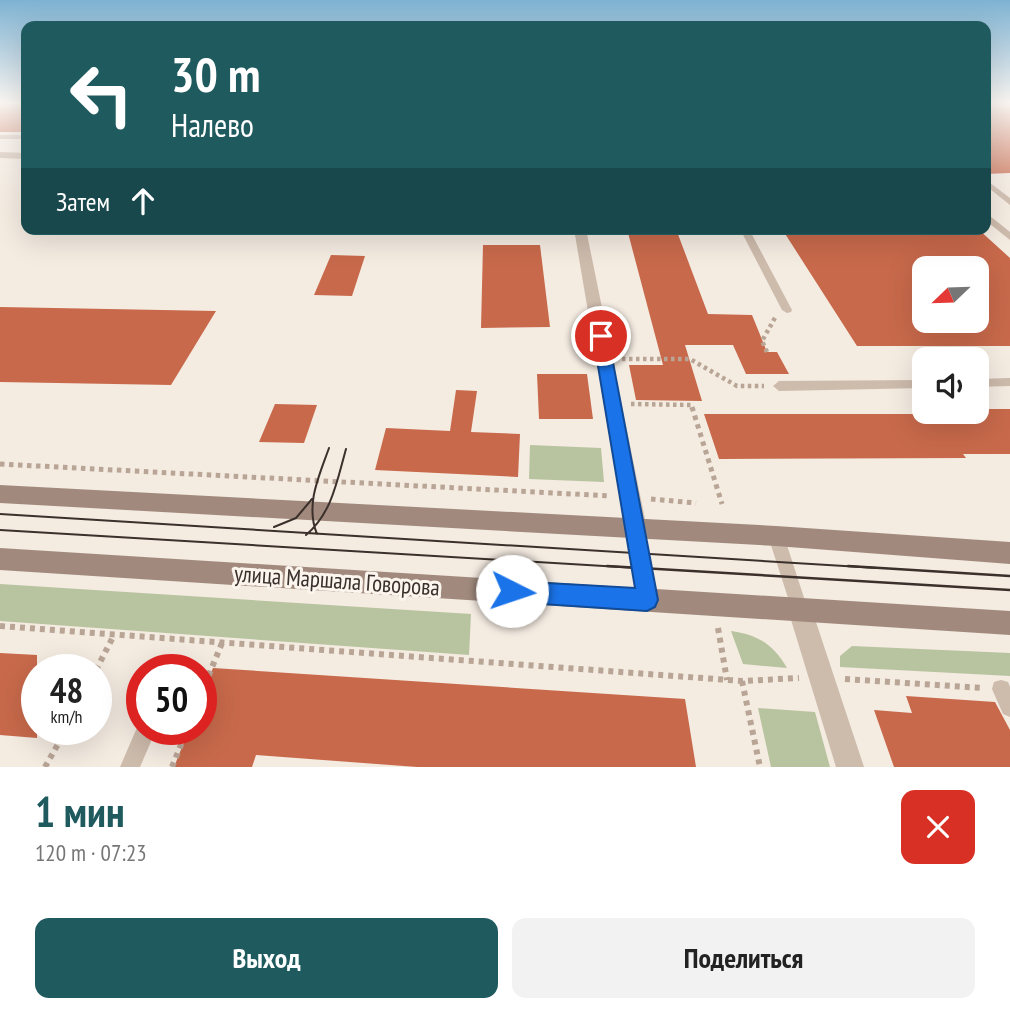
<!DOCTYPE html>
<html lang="ru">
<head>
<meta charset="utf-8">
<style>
  body { margin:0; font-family:"PT Sans Narrow",sans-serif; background:#f2f2f2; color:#222; height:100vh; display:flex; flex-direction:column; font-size:26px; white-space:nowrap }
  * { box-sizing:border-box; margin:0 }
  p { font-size:23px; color:#767676 }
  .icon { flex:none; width:38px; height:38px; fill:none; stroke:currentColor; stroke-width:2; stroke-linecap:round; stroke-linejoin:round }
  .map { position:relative; height:767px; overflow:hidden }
  .drawer { display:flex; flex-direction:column; background:#fff; flex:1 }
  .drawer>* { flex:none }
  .guide { position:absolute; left:21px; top:21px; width:970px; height:214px; border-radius:14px; box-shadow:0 7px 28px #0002; background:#1f5a5e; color:#fff; overflow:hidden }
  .needle { width:46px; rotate:247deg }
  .fabs { position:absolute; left:912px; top:256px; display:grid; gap:14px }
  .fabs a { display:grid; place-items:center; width:77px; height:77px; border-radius:14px; background:#fff; box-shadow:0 7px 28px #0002; font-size:35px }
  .speed { position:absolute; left:21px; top:654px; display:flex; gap:14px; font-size:35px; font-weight:700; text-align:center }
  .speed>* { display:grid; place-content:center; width:91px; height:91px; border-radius:50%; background:#fff; box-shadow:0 7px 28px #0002; line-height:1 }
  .speed small { font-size:18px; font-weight:400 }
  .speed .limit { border:10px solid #d22; background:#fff; color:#111 }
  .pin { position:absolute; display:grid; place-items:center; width:60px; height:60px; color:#fff; margin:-30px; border:4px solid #fff; border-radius:50%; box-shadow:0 2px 7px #0007 }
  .me { position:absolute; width:77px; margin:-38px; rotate:94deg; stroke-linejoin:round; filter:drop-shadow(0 0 5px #0008) }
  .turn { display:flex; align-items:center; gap:24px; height:147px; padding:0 35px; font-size:32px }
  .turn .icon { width:91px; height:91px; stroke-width:2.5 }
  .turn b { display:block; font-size:49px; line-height:60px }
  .then { display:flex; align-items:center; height:66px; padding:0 35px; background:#0003; gap:14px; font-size:26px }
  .round { display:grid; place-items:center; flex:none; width:74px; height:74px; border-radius:14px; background:#f2f2f2 }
  .overview { display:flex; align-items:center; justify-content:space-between; height:119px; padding:0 35px }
  h1 { font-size:42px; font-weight:700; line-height:52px; color:#1f5a5e }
  .cta { display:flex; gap:14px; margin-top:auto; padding:14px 35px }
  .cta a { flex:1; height:80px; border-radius:14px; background:#1f5a5e; color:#fff; font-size:28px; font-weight:700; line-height:80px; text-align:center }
  .cta a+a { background:#f2f2f2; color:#222 }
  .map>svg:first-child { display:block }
  .green { fill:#b8c4a0 }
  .building { fill:#c8694b; fill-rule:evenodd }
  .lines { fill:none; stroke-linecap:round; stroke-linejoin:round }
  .path-far2 { stroke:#b9a596; stroke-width:4.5; stroke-dasharray:3.5 3.5; stroke-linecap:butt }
  .path-far1 { stroke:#b9a596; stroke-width:5; stroke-dasharray:4.5 4.5; stroke-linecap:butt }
  .path { stroke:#b9a596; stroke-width:6; stroke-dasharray:5 5; stroke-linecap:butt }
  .lane { fill:#cdbbac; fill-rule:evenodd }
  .street { fill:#cdbbac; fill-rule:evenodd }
  .secondary { fill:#a18a7d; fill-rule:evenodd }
  .tram-far1 { stroke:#3b302b; stroke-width:2 }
  .tram { stroke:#3b302b; stroke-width:2.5 }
  .route { fill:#1a73e8; stroke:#114b97; stroke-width:2 }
  .labels { text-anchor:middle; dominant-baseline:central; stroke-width:6; stroke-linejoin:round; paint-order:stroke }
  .near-street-label { font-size:23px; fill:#3b302b; stroke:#fbf5ee }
</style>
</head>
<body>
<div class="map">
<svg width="1010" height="767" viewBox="0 0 1010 767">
  <rect width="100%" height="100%" fill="#f4ebe1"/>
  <path class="green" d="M 530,445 L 601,448 L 604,482 L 529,479 Z
    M 0,584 L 471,614 L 469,655 L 0,621 Z
    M 731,631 C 758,635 773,644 787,668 L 743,664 Z
    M 852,646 L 1010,653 L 1010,676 L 840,667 L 840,656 Z
    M 758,708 L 815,712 L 830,767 L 771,767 Z"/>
  <path class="building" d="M 0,103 L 26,104 L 26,132 L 0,132 Z
    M 985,103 L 1010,103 L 1010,173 L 985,174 Z
    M 627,229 L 676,229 L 708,314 L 752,315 L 767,352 L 777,352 L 789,374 L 746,374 L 733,345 L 685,345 L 702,401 L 636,400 L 629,365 L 663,365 Z
    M 782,229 L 978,229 L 1010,258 L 1010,346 L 857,346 ZM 924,268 L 976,268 L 976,320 L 924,320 Z
    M 483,245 L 540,245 L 550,327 L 481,328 Z
    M 331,255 L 365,256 L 352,296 L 314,295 Z
    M 0,307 L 216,311 L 171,385 L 0,382 Z
    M 537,374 L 587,374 L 593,419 L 539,419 Z
    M 456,390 L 477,391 L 471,432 L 520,434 L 518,477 L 375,470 L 386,428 L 450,431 Z
    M 275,404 L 317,405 L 304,443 L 259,442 Z
    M 976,409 L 1010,409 L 1010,454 L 963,454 L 966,458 L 719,459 L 704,414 L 921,414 L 919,411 Z
    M 0,653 L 37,655 L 37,738 L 0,735 Z
    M 213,668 L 685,699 L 696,767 L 417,767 L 256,755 L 252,767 L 174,767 L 189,730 L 201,730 L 201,697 Z
    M 906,696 L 995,702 L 1010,730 L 1010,767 L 894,767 L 874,710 L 912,713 Z"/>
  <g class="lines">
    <path class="path-far2" d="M 767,352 L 762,341 L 776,316
      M 622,359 L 690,359 L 737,386 L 764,386
      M 631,404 L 691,405 L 692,409"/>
    <path class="path-far1" d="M 692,407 L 722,504
      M 0,464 L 611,496
      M 651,499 L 696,503"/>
    <path class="path" d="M 0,626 L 742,681 L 799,678
      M 718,628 L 727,680
      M 96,670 L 114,635
      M 845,679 L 983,688
      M 742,681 L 760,767
      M 201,694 L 222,643
      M 45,767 L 66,730
      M 172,767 L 187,730"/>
    <path class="lane" d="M 0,135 L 26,135 L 26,139 L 0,139 Z
      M 985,179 L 1010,198 L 1010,205 L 985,185 Z
      M 985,212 L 1010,232 L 1010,240 L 985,220 Z
      M 740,229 L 749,229 L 792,310 L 791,312 L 787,313 L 782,310 Z
      M 1010,378 L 1010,386 L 976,387 L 976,379 Z
      M 924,380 L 924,388 L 779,391 L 773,386 L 779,381 Z
      M 636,522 L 641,524 L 644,529 L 655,600 L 653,606 L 647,608 L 641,606 L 639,600 L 628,529 L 631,524 Z
      M 776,529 L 781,531 L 784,536 L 808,610 L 806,616 L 800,618 L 794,616 L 792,610 L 768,536 L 771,531 Z
      M 1001,680 L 1008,682 L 1010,687 L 1010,717 L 1003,714 L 992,689 L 994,682 Z
      M 142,722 L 142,730 L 156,730 L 140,767 L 120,767 L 139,723 Z"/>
    <path class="street" d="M 0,152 L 26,153 L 26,159 L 0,158 Z
      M 574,229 L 586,229 L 647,529 L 644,536 L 636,539 L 628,536 L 625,529 Z
      M 800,598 L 809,601 L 812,610 L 864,767 L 836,767 L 788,610 L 791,601 Z"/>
    <path class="secondary" d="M 0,485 L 776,526 L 1010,542 L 1010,564 L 776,546 L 0,503 Z
      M 0,548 L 1010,611 L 1010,635 L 0,570 Z"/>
    <path class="tram-far1" d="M 0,514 L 877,568
      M 274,527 L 296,518 L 312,499
      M 0,530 L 637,568
      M 317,534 C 305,505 319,476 329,448
      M 306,535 C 332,513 337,481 346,449"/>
    <path class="tram" d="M 607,566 L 1010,590
      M 848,566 L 1010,576"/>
  </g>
  <linearGradient id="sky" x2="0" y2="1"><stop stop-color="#7eb2d2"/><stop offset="0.49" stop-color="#faf6f2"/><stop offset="1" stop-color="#faf6f2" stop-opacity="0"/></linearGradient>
  <rect width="1010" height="210" fill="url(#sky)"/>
  <path class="route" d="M 601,331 L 608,336 L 658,600 L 655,607 L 647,611 L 512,602 L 505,599 L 502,591 L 505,584 L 512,581 L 635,588 L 593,336 Z"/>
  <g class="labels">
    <g class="near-street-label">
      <text transform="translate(337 580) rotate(4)">улица Маршала Говорова</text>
    </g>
  </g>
</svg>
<div class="fabs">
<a><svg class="needle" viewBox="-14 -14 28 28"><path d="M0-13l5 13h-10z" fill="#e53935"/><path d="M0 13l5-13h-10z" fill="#767676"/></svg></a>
<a><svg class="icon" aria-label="sound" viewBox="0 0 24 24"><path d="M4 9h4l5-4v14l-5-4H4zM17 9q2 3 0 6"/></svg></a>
</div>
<div class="speed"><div>48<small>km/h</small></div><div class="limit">50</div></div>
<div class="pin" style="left:601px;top:336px;background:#d93025"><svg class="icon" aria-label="arrive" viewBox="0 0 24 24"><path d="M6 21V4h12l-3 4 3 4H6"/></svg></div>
<svg class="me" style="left:512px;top:591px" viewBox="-20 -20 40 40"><circle r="19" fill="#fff"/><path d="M0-13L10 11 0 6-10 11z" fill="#1a73e8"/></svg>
<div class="guide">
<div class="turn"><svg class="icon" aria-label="left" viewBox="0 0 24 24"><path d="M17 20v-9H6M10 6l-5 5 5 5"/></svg><div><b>30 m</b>Налево</div></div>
<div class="then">Затем<svg class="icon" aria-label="ahead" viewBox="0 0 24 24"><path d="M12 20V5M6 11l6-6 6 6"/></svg></div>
</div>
</div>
<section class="drawer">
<div class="overview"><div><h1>1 мин</h1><p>120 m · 07:23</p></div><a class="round" style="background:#d93025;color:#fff"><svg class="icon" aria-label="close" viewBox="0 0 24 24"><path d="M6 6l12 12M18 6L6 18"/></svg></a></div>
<div class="cta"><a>Выход</a><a>Поделиться</a></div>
</section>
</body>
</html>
